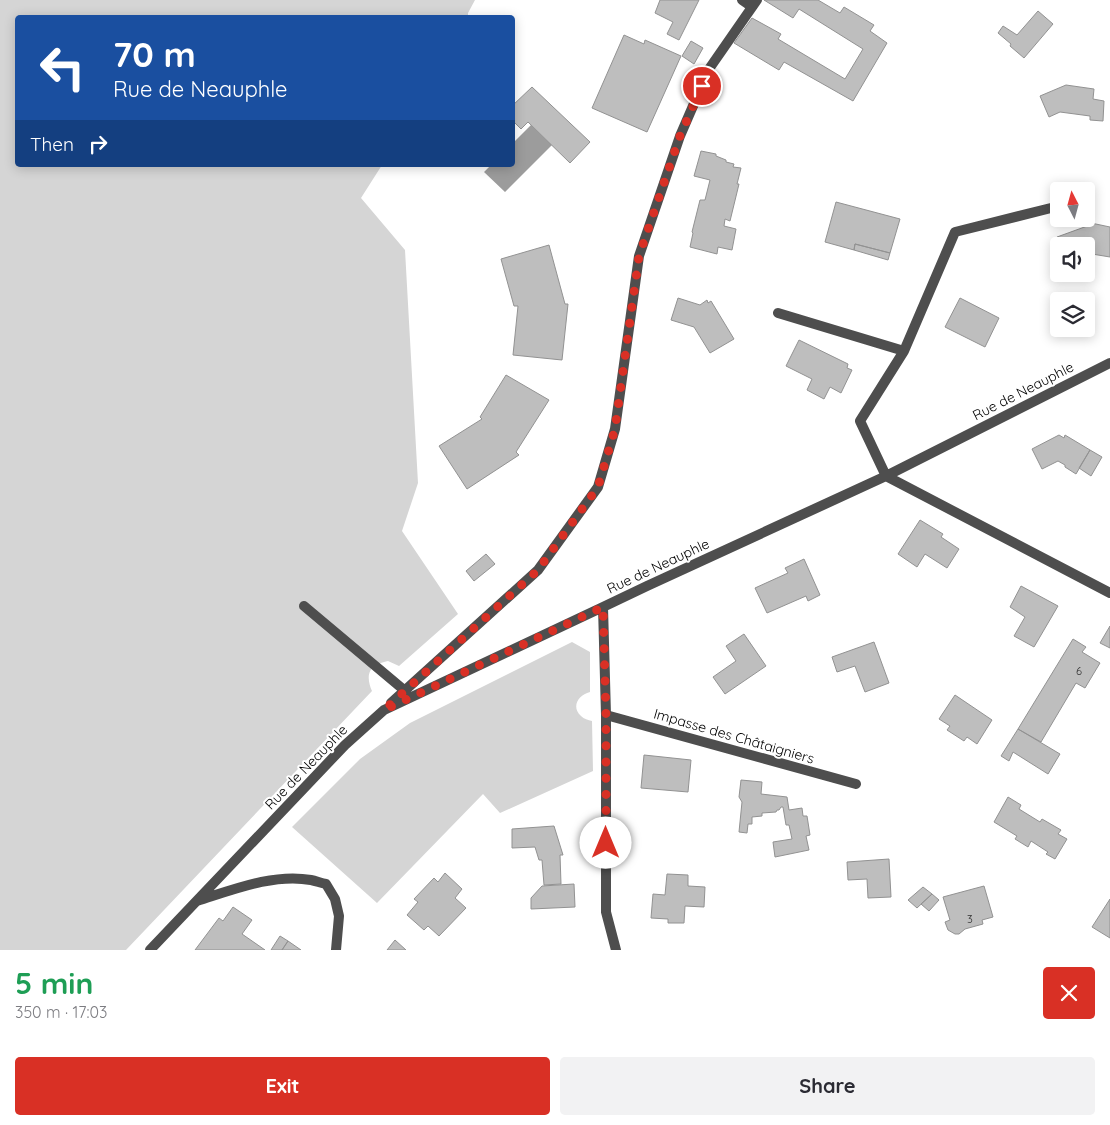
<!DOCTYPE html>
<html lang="en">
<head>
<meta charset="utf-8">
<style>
  body { margin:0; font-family:Quicksand,sans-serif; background:#f2f2f3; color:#2b2b33; height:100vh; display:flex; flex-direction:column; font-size:19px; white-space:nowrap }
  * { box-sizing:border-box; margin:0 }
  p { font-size:16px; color:#7c7c81 }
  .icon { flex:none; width:28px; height:28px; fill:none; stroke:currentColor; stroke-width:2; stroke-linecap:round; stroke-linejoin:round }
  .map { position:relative; height:950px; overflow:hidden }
  .details { display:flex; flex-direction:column; background:#fff; flex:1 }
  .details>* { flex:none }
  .hud { position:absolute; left:15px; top:15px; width:500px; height:152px; border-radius:5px; box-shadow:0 2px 12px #0003; background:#1a4fa0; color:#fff; overflow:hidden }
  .needle { width:32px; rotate:354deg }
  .tools { position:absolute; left:1050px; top:182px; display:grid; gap:10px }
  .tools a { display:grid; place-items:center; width:45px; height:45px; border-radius:5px; background:#fff; box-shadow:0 2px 12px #0003; font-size:25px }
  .pin { position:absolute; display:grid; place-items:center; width:42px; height:42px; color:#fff; margin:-21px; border:2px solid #fff; border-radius:50%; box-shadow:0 1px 5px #0007 }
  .me { position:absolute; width:55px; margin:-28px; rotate:0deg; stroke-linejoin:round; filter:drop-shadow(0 0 4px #0008) }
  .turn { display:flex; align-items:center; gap:18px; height:105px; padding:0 15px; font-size:22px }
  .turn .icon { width:65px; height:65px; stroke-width:2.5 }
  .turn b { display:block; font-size:35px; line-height:42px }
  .then { display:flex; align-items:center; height:48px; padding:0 15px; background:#0003; gap:10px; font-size:19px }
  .round { display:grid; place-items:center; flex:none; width:52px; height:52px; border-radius:5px; background:#f2f2f3 }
  .overview { display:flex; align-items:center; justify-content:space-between; height:85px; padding:0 15px }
  h1 { font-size:30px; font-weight:800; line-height:38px; color:#1e9e55 }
  .primary-button { display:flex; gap:10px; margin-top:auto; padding:10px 15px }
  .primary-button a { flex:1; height:58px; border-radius:5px; background:#d93025; color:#fff; font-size:20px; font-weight:800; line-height:58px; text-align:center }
  .primary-button a+a { background:#f2f2f3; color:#2b2b33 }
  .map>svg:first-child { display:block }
  .green { fill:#d5d5d5 }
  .water { fill:#9c9c9c }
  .building { fill:#bebebe; stroke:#929292 }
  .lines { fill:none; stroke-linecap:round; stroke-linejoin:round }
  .service { stroke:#4e4e4e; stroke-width:10 }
  .minor { stroke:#4e4e4e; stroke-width:10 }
  .route { stroke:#d93025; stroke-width:9; stroke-dasharray:0 16.2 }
  .labels { text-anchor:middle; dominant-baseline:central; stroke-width:4; stroke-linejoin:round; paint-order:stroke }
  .number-label { font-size:11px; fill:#303030 }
  .street-label { font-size:14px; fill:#000; stroke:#fff }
</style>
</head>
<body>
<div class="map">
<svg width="1110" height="950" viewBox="0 0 1110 950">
  <rect width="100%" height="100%" fill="#fff"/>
  <path class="green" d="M 0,0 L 475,0 L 468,13 L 468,18 L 18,18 L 18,165 L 382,165 L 361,198 L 405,250 L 418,483 L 402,531 L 458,614 L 399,666 L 388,661 C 384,662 379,663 376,665 C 366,671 368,682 372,691 L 126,950 L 0,950 Z
    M 572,642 L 590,652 L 590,692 C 578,695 571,707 581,716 C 584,719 588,720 592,721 L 593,771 L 500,813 L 483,794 L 377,903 L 292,827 L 360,759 L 410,723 Z"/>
  <path class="water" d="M 531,125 L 552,145 L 505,192 L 484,172 L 491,165 L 512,165 L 513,143 Z"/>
  <path class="building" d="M 660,0 L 699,0 L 679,40 L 667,34 L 673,22 L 655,13 Z
    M 764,0 L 818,0 L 840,13 L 844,7 L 874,25 L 870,31 L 887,43 L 853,101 L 784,62 L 779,70 L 734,43 L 752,18 L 781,34 L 778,39 L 845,79 L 863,49 L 799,9 L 793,18 Z
    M 1038,11 L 1053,24 L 1024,58 L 1010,46 L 1011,44 L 998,33 L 1003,26 L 1017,35 Z
    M 624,35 L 644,44 L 645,40 L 681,56 L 647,132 L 592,108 Z
    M 691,41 L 703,48 L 694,64 L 682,56 Z
    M 1066,85 L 1094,89 L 1093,99 L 1104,101 L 1103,121 L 1090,120 L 1090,116 L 1060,112 L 1049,117 L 1040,96 Z
    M 532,87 L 590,142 L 570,163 L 528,122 L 521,129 L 512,120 L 512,106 Z
    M 701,151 L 716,154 L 716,156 L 726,160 L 726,162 L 734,164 L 733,167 L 741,168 L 737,184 L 739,184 L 730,221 L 725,219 L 724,226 L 736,229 L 732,250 L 718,247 L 717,254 L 690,247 L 693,233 L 692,232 L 700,200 L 705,200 L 710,180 L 694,176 Z
    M 836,202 L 900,219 L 890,253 L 855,244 L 854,250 L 825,242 Z
    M 1091,223 L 1110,227 L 1110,257 L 1086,253 L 1086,246 L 1060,246 L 1057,237 L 1090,225 Z
    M 855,244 L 890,253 L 888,260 L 854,250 Z
    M 549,245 L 565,304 L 568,304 L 562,360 L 513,355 L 518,306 L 514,306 L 501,259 Z
    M 678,298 L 700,305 L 707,300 L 708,303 L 711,301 L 734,339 L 710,353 L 694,327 L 671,320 Z
    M 960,298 L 999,318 L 985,347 L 945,327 Z
    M 799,340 L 848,364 L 847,368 L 852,370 L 841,393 L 830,387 L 824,399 L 807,390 L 812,379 L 786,366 Z
    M 506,375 L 549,400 L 516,452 L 519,455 L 467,489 L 439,446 L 482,419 L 480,417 Z
    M 1059,435 L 1064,438 L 1065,435 L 1090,450 L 1076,474 L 1065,467 L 1065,465 L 1058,461 L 1042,469 L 1032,449 Z
    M 1090,450 L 1102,457 L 1091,476 L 1079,468 Z
    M 920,520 L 943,534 L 941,537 L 959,549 L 947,568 L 925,554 L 917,567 L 898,554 Z
    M 486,554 L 495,564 L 474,581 L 466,571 Z
    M 804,559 L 820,595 L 808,601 L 806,596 L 767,613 L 755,588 L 788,573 L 785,568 Z
    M 1021,586 L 1058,606 L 1034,647 L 1014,636 L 1025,617 L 1010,607 Z
    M 1110,626 L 1110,648 L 1100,643 Z
    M 744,634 L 766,666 L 725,694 L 713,677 L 736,661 L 726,646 Z
    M 1073,639 L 1086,647 L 1082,652 L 1100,663 L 1085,688 L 1076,683 L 1041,742 L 1018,729 Z
    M 874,642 L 889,683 L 865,692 L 855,666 L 837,672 L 832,657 Z
    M 955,695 L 992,720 L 977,744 L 967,737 L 964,741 L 947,730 L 950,726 L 939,719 Z
    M 1018,729 L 1060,754 L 1048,774 L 1013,752 L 1009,761 L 1001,756 Z
    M 644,755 L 691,760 L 688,792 L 641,788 Z
    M 741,780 L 762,782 L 761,794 L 787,797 L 789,810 L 802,808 L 803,816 L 807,816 L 810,835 L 806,836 L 809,850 L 775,857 L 773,842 L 792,839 L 789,825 L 786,825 L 783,807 L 781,807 L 779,810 L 777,810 L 776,812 L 762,813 L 762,816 L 752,817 L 752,824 L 748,824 L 747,833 L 739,832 L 742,802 L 739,797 Z
    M 1008,797 L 1021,805 L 1019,809 L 1040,822 L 1042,819 L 1061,830 L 1058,834 L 1067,839 L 1055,859 L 1046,854 L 1048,852 L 1031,841 L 1028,847 L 1015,839 L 1017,836 L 994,822 Z
    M 554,826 L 563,855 L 560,855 L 561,884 L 544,885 L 542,860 L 539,860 L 535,847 L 512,848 L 512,829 Z
    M 889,859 L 891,897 L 868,898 L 867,879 L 848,880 L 847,862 Z
    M 445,873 L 462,889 L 455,898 L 466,908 L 439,936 L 428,926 L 424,930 L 407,915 L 418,902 L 414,899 L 434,878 L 438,882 Z
    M 667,874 L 688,875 L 688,886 L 705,887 L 704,907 L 685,906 L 684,923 L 668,923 L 668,919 L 651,918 L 653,894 L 665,895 Z
    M 574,884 L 575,907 L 531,909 L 531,898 L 542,886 Z
    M 984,886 L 993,917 L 982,920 L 983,924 L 965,929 L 959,934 L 955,934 L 948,930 L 945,922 L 950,920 L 943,897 Z
    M 923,887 L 932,894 L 917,908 L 908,900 Z
    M 932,894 L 939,900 L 929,911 L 921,904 Z
    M 1110,899 L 1110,938 L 1092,927 Z
    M 233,907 L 252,920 L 242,934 L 265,950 L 195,950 L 219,918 L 223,921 Z
    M 280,936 L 288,941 L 282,950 L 271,950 Z
    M 395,940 L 406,950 L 387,950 Z
    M 288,941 L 301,950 L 282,950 Z"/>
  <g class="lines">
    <path class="service" d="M 304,606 L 404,690"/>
    <path class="minor" d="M 742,0 L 752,7
      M 1059,206 L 955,232 L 904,351 L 860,421 L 886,476 L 1110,593
      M 778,313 L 904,351
      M 603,607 L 606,715 L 606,912 L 616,950
      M 391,703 L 538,570 L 598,487 L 615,429 L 639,256 L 680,136 L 709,69 L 757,0
      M 606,715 L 856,784
      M 197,901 C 232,890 274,873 311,880 C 316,881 321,883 326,884 L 335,899 L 339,916 L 336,950
      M 150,950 L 345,745 L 384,710 L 603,607 L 647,586 L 886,476 L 1110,363"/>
  </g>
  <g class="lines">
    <path class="route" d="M 606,843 L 606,715 L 603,607 L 384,710 L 538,570 L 598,487 L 615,429 L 639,256 L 680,136 L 702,86"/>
  </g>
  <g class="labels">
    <g class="number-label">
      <text x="1079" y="671">6</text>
      <text x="970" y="919">3</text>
    </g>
    <g class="street-label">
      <text transform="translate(1023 391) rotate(-27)">Rue de Neauphle</text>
      <text transform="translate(658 566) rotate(-25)">Rue de Neauphle</text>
      <text transform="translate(734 736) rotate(16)">Impasse des Châtaigniers</text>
      <text transform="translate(306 767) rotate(-46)">Rue de Neauphle</text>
    </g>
  </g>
</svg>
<div class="tools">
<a><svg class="needle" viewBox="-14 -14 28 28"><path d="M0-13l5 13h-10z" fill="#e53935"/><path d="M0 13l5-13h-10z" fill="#7c7c81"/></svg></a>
<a><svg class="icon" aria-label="sound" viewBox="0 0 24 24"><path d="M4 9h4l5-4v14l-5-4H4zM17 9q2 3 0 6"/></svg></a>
<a><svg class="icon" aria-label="layers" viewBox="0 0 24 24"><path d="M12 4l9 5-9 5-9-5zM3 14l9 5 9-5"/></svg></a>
</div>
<div class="pin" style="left:702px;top:86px;background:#d93025"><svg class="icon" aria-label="arrive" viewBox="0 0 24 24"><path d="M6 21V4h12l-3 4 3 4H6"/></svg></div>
<svg class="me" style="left:606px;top:843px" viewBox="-20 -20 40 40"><circle r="19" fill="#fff"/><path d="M0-13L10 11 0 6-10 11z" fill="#d93025"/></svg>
<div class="hud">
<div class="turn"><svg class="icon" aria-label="left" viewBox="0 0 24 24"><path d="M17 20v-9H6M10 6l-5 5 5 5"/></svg><div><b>70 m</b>Rue de Neauphle</div></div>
<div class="then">Then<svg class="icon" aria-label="right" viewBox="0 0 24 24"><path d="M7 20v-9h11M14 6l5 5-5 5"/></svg></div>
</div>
</div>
<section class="details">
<div class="overview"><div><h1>5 min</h1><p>350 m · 17:03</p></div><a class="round" style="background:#d93025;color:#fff"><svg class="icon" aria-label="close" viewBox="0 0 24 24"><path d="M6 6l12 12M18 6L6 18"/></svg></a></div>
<div class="primary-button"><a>Exit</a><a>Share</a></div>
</section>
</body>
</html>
